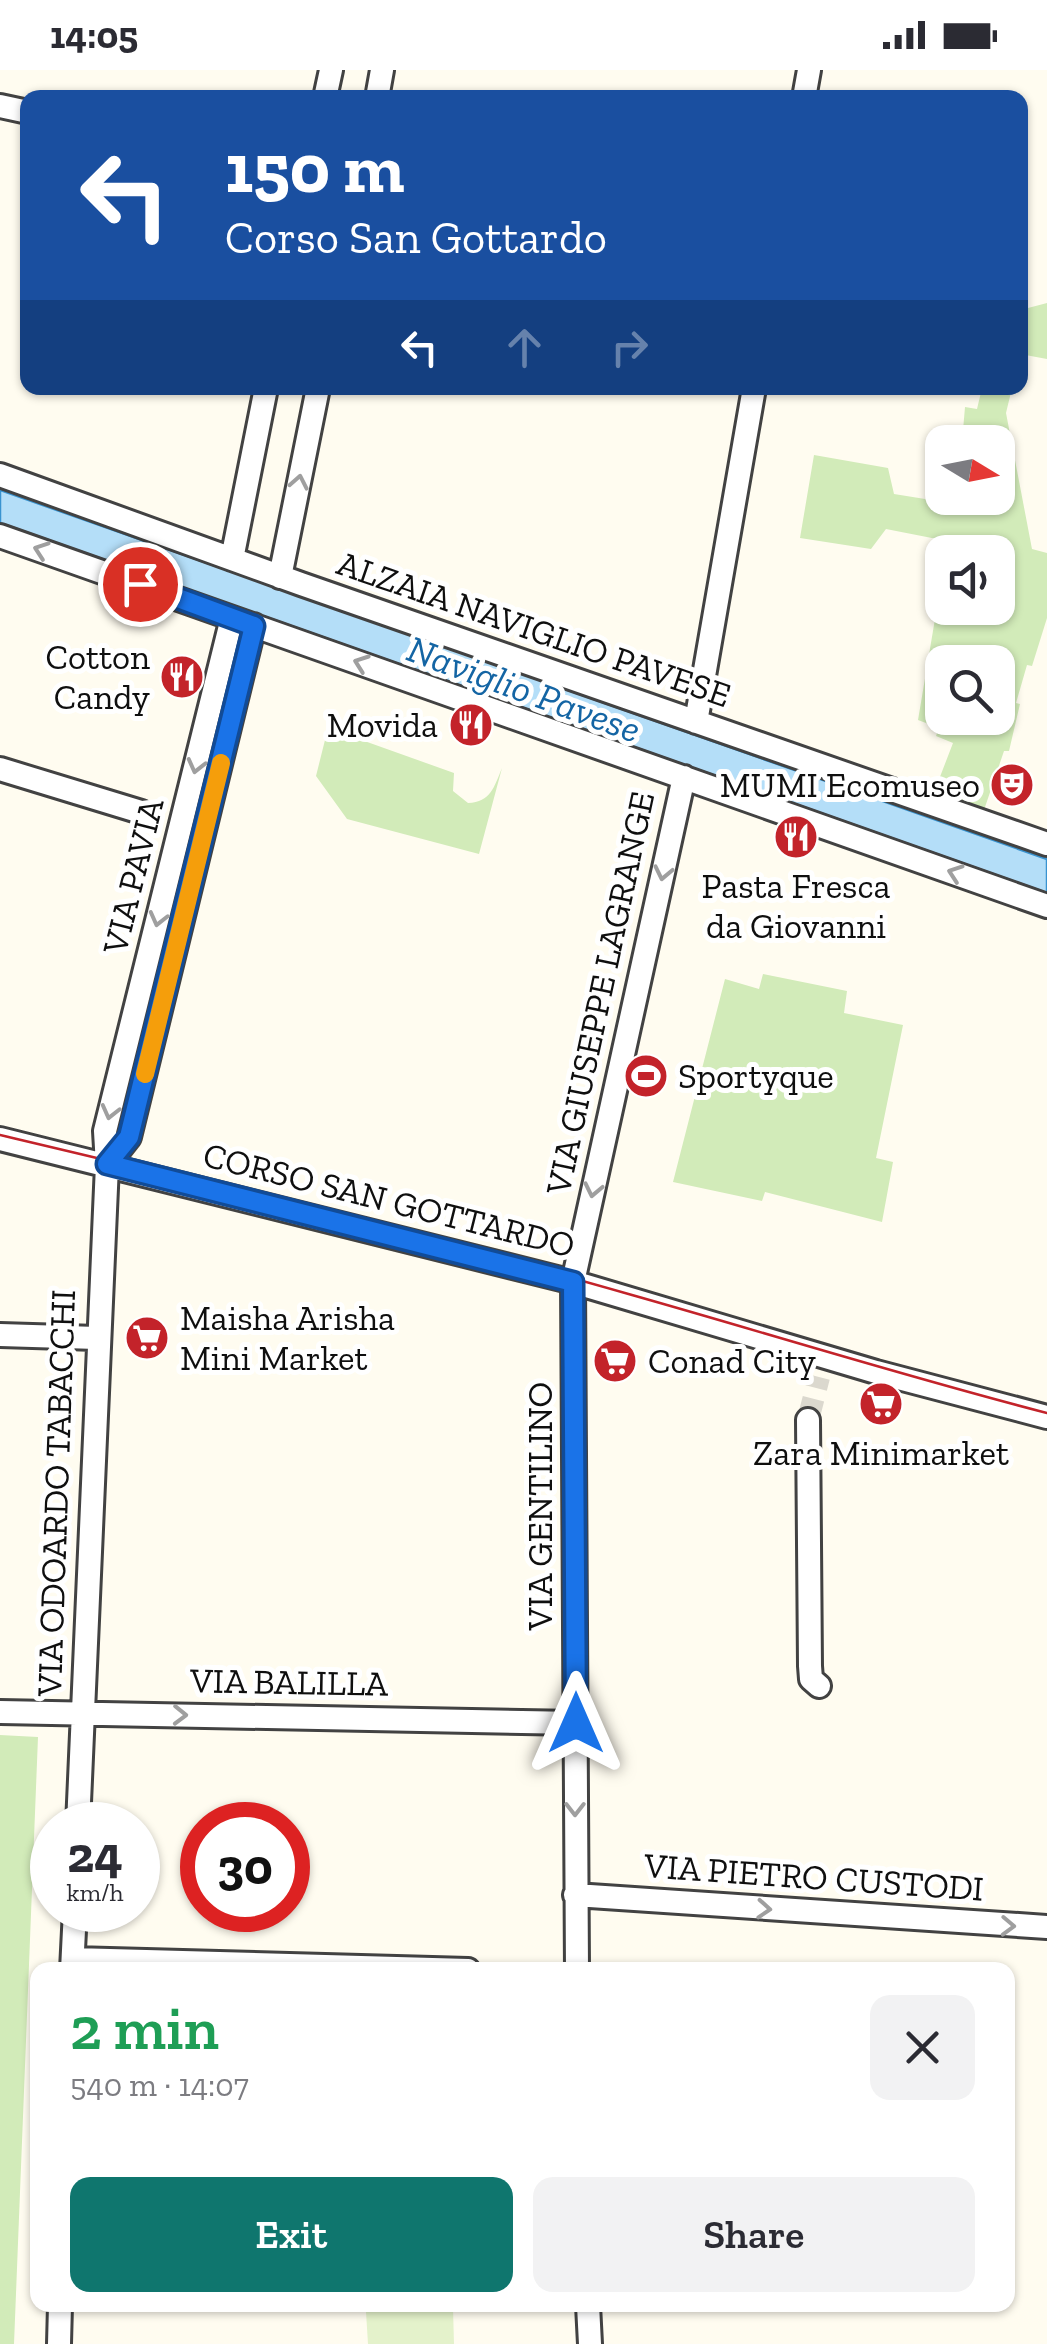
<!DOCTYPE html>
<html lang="en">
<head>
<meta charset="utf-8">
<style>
  body { margin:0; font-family:"Zilla Slab",serif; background:#f2f2f3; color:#2b2b33; height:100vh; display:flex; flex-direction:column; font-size:38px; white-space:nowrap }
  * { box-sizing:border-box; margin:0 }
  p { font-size:32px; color:#7c7c81 }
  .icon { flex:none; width:55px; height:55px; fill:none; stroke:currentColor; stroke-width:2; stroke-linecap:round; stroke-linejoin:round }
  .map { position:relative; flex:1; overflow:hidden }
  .panel { position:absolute; left:30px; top:1892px; width:985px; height:350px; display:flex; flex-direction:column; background:#fff; border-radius:20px; box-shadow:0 2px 8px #0004 }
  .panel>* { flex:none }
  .banner { position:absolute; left:20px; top:20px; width:1008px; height:305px; border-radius:20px; box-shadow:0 2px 8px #0004; background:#1a4fa0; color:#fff; overflow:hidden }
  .needle { width:65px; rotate:100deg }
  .tools { position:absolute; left:925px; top:355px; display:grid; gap:20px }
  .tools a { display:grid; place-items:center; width:90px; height:90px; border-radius:20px; background:#fff; box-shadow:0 2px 8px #0004; font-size:50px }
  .speed { position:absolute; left:30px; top:1732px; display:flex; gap:20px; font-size:50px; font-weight:700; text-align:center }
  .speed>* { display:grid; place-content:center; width:130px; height:130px; border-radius:50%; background:#fff; box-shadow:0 2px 8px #0004; line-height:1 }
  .speed small { font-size:25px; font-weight:400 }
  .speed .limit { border:15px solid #d22; background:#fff; color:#111 }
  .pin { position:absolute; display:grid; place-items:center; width:85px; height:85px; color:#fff; margin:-42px; border:5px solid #fff; border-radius:50%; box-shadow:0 2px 10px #0007 }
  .me { position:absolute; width:110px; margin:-55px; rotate:0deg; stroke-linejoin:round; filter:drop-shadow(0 0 8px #0008) }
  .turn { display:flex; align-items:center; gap:35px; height:210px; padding:0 40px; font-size:45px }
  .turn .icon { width:130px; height:130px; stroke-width:2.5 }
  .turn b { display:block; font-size:70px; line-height:85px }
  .lanes { display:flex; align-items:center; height:95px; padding:0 40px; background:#0003; justify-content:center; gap:50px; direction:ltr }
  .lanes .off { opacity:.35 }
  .round { display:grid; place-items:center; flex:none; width:105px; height:105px; border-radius:20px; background:#f2f2f3 }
  .head { display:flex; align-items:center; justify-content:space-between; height:170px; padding:0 40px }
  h1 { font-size:60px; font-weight:600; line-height:75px; color:#1e9e55 }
  .action { display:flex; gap:20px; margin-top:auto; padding:20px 40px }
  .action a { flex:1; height:115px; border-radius:20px; background:#0f766e; color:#fff; font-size:40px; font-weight:600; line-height:115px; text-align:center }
  .action a+a { background:#f2f2f3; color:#2b2b33 }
  .status { display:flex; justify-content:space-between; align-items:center; height:70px; padding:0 50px; background:#fff; direction:ltr }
  .status svg { height:28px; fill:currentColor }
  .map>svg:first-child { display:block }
  .green { fill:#d2ebb9; fill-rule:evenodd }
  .pitch { fill:#e4f2cb }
  .water { fill:#b4def8; stroke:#3993d0; stroke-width:2.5 }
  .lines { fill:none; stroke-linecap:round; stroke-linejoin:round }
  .minor-tunnel { stroke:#dbd8ce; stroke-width:22; stroke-dasharray:22 11; stroke-linecap:butt }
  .minor-casing { stroke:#424242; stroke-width:28 }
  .minor { stroke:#fff; stroke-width:22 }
  .tram { stroke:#c3232a; stroke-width:2.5 }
  .oneway { stroke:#9f9f9f }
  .route-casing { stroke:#114b97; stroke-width:25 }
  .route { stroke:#1a73e8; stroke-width:18 }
  .slow { stroke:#f59e0b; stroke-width:18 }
  .labels { text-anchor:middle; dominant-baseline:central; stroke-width:10; stroke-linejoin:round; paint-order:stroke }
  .street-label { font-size:35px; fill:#0f0f0f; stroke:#fff }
  .poi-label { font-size:35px; fill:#0f0f0f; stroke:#fff; text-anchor:end }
  .water-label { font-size:38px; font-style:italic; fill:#1465a4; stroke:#fff }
</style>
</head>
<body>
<div class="status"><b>14:05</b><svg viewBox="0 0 49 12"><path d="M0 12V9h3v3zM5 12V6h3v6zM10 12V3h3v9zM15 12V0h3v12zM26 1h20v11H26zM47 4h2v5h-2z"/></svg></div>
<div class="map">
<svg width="1047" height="2274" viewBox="0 0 1047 2274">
  <rect width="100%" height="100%" fill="#fffcf0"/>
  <path class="green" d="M 1047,233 L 1047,289 L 1020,284 L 1028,238 Z
    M 982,318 L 1012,318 L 1006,343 L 1032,479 L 1047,483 L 1047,548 L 1032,596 L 1027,595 L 1016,633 L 1020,634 L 1009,681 L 1004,681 L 983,743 L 919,714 L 922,706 L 938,712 L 953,673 L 936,666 L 939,658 L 918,650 L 936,543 L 929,531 L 942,513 L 942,538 L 998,538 L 998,482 L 945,482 L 942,470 L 886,459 L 871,479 L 800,468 L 814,385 L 888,398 L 894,424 L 950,433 L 954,428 L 998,428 L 998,372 L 962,372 L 965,337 L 977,339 ZM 942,592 L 998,592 L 998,648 L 942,648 Z
    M 328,658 L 454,703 L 453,721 L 468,733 C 491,732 494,717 502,698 L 479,784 L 347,749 L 316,706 Z
    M 763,904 L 847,921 L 844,943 L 903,955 L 876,1088 L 893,1092 L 882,1152 L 765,1122 L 762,1131 L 673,1112 L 725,909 L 759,919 Z
    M 0,1665 L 38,1667 L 14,2274 L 0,2274 Z"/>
  <path class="pitch" d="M 453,2238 L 454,2274 L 368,2274 L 366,2242 Z"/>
  <path class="water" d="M 0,420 L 1047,789 L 1047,823 L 0,453 Z"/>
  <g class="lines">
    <path class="minor-tunnel" d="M 808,1350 L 819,1307"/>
    <defs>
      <path id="minor" d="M 325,28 L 331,0
        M 377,28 L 382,0
        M 804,28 L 809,0
        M 0,36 L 28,42
        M 0,405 L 301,514 L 1047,774
        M 0,466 L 1047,836
        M 232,489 L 266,318
        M 280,507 L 318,318
        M 696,652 L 754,318
        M 0,699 L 141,742
        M 0,1069 L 573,1212 L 876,1302 L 1047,1347
        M 107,1095 L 129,1067 L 254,555
        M 0,1265 L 97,1268
        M 808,1350 L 810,1596 L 811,1609 L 819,1616
        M 0,1642 L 576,1653
        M 78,1755 L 107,1095 L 105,1061 L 232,548
        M 575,1825 L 1047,1857
        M 73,1889 L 468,1900
        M 72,1900 L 75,1840
        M 577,1900 L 573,1212 L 684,707
        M 588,2235 L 590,2274
        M 59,2274 L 60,2235"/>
    </defs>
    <use href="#minor" class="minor-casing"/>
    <use href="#minor" class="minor"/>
    <path class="tram" d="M 0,1065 C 211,1115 423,1165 632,1225 C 770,1264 907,1307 1047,1343"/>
  </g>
  <defs><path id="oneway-chevron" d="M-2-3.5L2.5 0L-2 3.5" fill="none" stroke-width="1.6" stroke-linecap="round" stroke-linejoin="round" transform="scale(2.5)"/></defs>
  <g class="oneway">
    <use href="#oneway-chevron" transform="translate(299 412) rotate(-79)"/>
    <use href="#oneway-chevron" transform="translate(41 480) rotate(-161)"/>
    <use href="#oneway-chevron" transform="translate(361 593) rotate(-160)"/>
    <use href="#oneway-chevron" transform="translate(196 696) rotate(104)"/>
    <use href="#oneway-chevron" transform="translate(663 803) rotate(102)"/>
    <use href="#oneway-chevron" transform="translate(955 803) rotate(-161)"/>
    <use href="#oneway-chevron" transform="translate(158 849) rotate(104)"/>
    <use href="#oneway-chevron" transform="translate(110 1042) rotate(104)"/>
    <use href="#oneway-chevron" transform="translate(593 1120) rotate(102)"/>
    <use href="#oneway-chevron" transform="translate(180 1645) rotate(1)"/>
    <use href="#oneway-chevron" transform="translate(575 1739) rotate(90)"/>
    <use href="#oneway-chevron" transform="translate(764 1839) rotate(4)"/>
    <use href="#oneway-chevron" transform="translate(1008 1856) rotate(2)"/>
  </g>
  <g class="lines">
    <defs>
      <path id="route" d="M 140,514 L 254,556 L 129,1067 L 107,1094 L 573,1212 L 576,1653"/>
    </defs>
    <use href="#route" class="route-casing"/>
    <use href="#route" class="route"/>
    <path class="slow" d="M 145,1004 L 221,693"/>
  </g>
  <defs>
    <symbol id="restaurant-disc" viewBox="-11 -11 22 22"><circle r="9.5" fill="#c3232a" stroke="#fff"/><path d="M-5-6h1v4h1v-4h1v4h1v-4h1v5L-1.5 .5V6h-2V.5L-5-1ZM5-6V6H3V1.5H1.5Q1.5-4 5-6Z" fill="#fff"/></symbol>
    <symbol id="theatre-disc" viewBox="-11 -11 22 22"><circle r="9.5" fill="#c3232a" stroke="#fff"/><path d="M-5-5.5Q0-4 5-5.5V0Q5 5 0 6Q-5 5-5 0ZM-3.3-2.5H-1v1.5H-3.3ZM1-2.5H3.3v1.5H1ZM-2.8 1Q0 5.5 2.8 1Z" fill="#fff"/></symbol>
    <symbol id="stadium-disc" viewBox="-11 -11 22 22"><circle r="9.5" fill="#c3232a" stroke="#fff"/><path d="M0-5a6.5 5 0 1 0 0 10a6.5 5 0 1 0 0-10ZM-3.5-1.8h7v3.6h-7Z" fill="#fff"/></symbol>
    <symbol id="supermarket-disc" viewBox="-11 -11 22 22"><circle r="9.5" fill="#c3232a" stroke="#fff"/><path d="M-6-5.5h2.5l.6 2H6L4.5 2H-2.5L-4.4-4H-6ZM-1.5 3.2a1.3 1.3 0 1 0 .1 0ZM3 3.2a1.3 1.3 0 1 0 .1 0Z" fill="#fff"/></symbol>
  </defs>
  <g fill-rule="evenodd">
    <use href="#restaurant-disc" x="157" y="582" width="50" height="50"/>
    <use href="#restaurant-disc" x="446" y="630" width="50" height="50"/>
    <use href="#theatre-disc" x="987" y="690" width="50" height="50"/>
    <use href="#restaurant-disc" x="771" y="742" width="50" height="50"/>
    <use href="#stadium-disc" x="621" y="981" width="50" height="50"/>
    <use href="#supermarket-disc" x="122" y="1243" width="50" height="50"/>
    <use href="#supermarket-disc" x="590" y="1266" width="50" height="50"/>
    <use href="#supermarket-disc" x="856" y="1309" width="50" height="50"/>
  </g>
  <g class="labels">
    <g class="street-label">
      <text transform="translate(534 559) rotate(19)">ALZAIA NAVIGLIO PAVESE</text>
      <text transform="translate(133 806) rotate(-76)">VIA PAVIA</text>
      <text transform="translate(600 923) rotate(-78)">VIA GIUSEPPE LAGRANGE</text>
      <text transform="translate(389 1130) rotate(14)">CORSO SAN GOTTARDO</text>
      <text transform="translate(56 1423) rotate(-88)">VIA ODOARDO TABACCHI</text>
      <text transform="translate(540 1436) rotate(-90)">VIA GENTILINO</text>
      <text transform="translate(289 1612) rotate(1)">VIA BALILLA</text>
      <text transform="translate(814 1807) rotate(4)">VIA PIETRO CUSTODI</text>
    </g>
    <g class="poi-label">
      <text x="150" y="587">Cotton<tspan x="150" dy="40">Candy</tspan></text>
      <text x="438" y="655">Movida</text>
      <text x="980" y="715">MUMI Ecomuseo</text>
      <text x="796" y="816" text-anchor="middle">Pasta Fresca<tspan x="796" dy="40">da Giovanni</tspan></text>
      <text x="678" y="1006" text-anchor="start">Sportyque</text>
      <text x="180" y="1248" text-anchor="start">Maisha Arisha<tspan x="180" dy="40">Mini Market</tspan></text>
      <text x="648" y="1291" text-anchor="start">Conad City</text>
      <text x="881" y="1383" text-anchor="middle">Zara Minimarket</text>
    </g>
    <g class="water-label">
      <text transform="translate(524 619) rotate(20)">Naviglio Pavese</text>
    </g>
  </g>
</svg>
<div class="tools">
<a><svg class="needle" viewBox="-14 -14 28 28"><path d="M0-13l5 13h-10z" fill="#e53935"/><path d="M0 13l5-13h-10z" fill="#7c7c81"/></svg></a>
<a><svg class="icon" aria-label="sound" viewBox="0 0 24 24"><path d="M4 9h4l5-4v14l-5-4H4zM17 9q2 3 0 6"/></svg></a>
<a><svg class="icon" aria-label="search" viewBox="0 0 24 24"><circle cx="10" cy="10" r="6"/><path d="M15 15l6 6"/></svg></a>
</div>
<div class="speed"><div>24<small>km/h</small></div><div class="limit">30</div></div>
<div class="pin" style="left:140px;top:514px;background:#d93025"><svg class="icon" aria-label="arrive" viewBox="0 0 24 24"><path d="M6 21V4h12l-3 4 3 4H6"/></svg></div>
<svg class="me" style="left:576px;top:1653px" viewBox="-20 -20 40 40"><path d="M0-17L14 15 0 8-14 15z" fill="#1a73e8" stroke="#fff" stroke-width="4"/></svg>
<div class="banner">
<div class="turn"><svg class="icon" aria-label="left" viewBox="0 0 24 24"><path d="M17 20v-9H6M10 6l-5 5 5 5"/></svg><div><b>150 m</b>Corso San Gottardo</div></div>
<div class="lanes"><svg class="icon" aria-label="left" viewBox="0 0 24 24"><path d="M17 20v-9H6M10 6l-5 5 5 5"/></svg><svg class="icon off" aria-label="ahead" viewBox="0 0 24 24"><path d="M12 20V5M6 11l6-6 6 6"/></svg><svg class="icon off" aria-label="right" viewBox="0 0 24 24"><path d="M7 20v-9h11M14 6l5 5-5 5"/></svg></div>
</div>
<section class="panel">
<div class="head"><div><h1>2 min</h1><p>540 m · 14:07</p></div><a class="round"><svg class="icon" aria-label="close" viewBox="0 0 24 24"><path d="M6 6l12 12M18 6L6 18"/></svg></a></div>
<div class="action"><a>Exit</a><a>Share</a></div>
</section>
</div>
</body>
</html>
